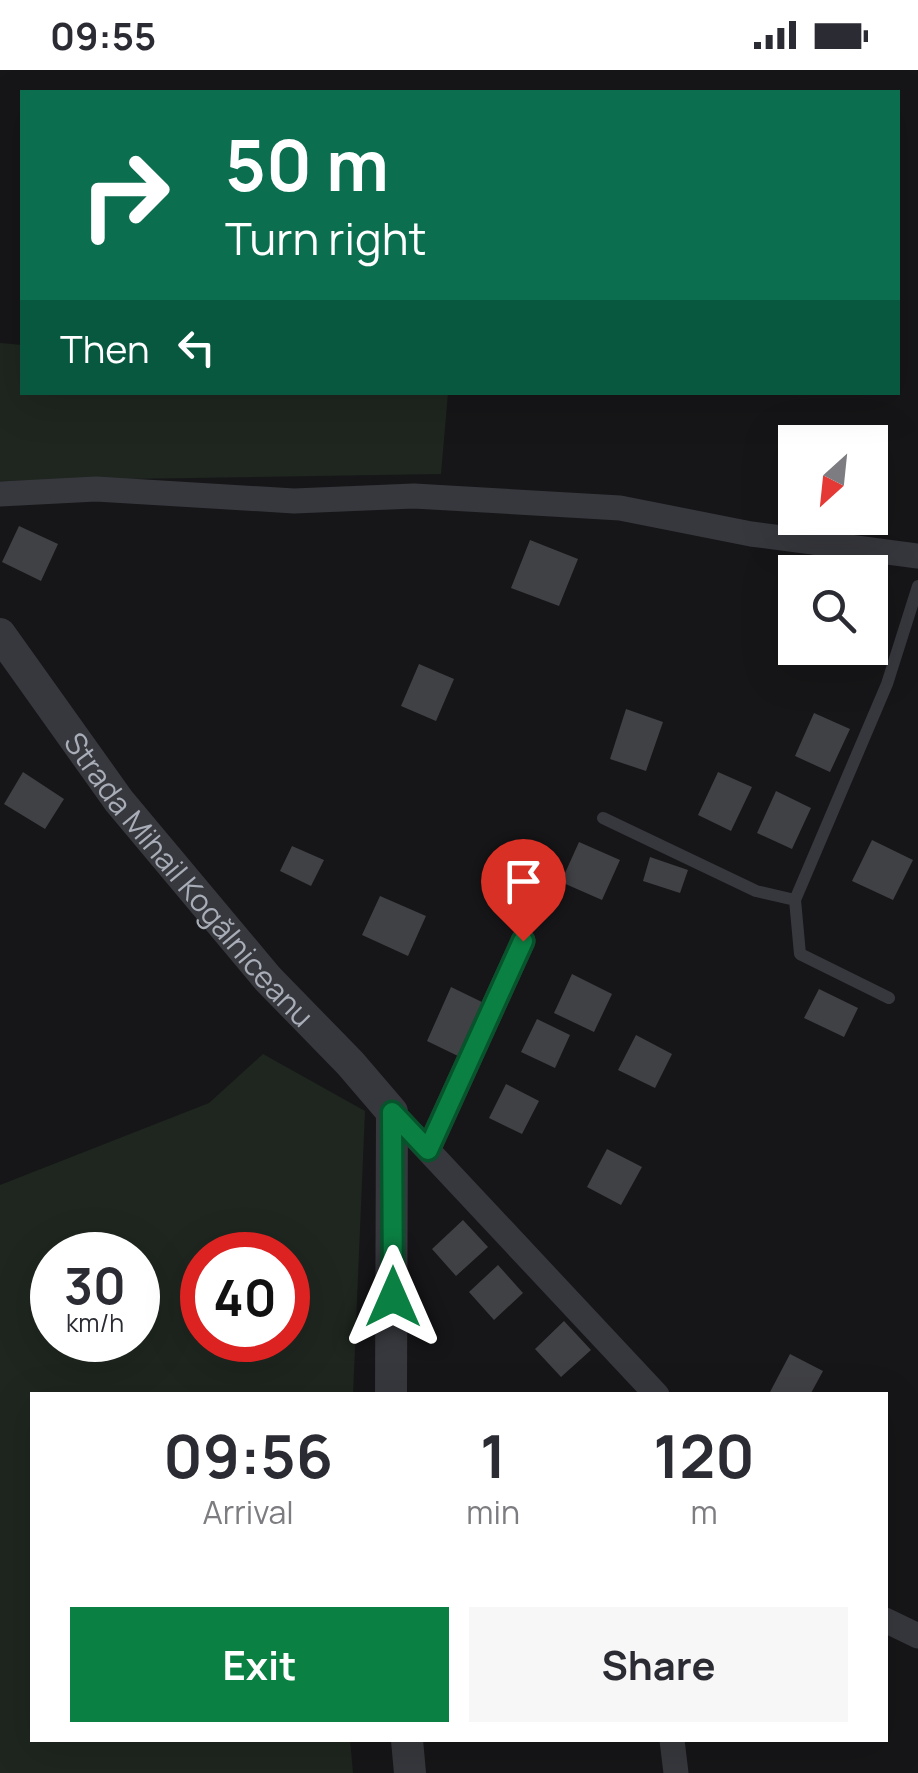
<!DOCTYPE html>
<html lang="en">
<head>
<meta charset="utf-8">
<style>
  body { margin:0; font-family:Manrope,sans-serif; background:#f7f7f7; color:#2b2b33; height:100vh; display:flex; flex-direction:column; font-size:38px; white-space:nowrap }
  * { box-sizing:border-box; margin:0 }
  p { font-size:32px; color:#7c7c81 }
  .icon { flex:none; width:55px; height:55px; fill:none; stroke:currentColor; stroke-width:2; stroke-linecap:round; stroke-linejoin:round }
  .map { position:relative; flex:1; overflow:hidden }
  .sheet { position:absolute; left:30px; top:1322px; width:858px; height:350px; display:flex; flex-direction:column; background:#fff; border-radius:0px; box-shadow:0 10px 40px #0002 }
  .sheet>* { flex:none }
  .banner { position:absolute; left:20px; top:20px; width:880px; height:305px; border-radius:0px; box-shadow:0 10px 40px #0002; background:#0b6e4f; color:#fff; overflow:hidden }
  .needle { width:65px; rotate:207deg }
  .buttons { position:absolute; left:778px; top:355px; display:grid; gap:20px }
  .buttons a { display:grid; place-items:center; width:110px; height:110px; border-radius:0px; background:#fff; box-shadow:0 10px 40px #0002; font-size:50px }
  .speed { position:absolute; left:30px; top:1162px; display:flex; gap:20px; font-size:50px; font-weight:700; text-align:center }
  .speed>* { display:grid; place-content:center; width:130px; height:130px; border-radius:50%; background:#fff; box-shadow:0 10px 40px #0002; line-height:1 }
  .speed small { font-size:25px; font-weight:400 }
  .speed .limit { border:15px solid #d22; background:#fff; color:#111 }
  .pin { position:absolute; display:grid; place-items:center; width:85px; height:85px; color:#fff; margin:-102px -42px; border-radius:50% 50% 50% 0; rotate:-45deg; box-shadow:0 0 10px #0007 }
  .pin .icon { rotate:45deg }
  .me { position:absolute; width:110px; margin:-55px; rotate:0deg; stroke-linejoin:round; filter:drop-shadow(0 0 8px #0008) }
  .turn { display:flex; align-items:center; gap:35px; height:210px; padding:0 40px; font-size:45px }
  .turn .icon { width:130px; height:130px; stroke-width:2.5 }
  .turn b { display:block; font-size:70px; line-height:85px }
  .then { display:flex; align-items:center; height:95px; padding:0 40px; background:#0003; gap:20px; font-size:38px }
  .eta { display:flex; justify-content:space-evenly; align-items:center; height:170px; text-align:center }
  .eta b { font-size:60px; font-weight:700; line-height:70px }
  .cta { display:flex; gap:20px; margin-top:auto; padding:20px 40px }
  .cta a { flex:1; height:115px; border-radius:0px; background:#0b8043; color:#fff; font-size:40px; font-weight:700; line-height:115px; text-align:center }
  .cta a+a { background:#f7f7f7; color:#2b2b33 }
  .status { display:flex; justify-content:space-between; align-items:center; height:70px; padding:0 50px; background:#fff; direction:ltr }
  .status svg { height:28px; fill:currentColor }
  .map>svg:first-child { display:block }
  .green { fill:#1e261f; fill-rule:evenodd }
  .building { fill:#404145 }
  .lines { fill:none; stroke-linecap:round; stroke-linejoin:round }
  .service { stroke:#37383d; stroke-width:12 }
  .minor { stroke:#37383d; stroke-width:25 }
  .tertiary { stroke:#37383d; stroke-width:32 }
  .route-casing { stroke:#07532c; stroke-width:25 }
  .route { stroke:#0b8043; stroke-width:18 }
  .labels { text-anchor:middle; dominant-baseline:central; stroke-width:10; stroke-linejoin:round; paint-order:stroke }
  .street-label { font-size:30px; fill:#a8adb8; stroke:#111113 }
</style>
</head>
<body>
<div class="status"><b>09:55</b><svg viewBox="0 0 49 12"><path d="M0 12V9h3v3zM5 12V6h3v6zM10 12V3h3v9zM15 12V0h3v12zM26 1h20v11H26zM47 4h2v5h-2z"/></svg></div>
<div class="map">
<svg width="918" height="1703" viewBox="0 0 918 1703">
  <rect width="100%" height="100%" fill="#161618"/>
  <path class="green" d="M 0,273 L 22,275 L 22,322 L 448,323 L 441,404 L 0,411 Z
    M 263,984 L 365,1041 L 353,1325 L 32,1325 L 32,1670 L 350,1670 L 353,1703 L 0,1703 L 0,1115 L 209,1033 ZM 52,1185 L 138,1185 L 138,1270 L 52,1270 ZM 202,1185 L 288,1185 L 288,1270 L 202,1270 Z"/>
  <path class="building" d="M 19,456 L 58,474 L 41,511 L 2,492 Z
    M 530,470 L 578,489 L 559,536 L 511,518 Z
    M 419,594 L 454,609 L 436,651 L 401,636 Z
    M 626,639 L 663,652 L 646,701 L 610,689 Z
    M 814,643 L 850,659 L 830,702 L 795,686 Z
    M 23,702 L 64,729 L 45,759 L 4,734 Z
    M 718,702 L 752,717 L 731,761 L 698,745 Z
    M 776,721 L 811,738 L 792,779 L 757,763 Z
    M 872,770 L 913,790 L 893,830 L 852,811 Z
    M 579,772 L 620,790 L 602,830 L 561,812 Z
    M 292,776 L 324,790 L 311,816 L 280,801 Z
    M 650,787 L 688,800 L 680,823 L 643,811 Z
    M 380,826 L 426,846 L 408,886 L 362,865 Z
    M 572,904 L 612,924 L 594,962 L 554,943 Z
    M 451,917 L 484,933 L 460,987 L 427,971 Z
    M 819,919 L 858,938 L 844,967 L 804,948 Z
    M 537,949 L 570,965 L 555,998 L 521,982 Z
    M 636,965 L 672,984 L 655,1018 L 618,1000 Z
    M 506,1014 L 539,1031 L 522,1064 L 489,1048 Z
    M 607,1079 L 642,1097 L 621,1135 L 587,1117 Z
    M 463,1150 L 488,1177 L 456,1206 L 432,1179 Z
    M 498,1195 L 523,1223 L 494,1250 L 469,1222 Z
    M 564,1251 L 591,1280 L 561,1307 L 535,1279 Z
    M 790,1284 L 823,1301 L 810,1325 L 776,1325 L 770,1322 Z"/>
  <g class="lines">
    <path class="service" d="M 603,748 L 756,821 L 795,830
      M 889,928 L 800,884 L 795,830 L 887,614 L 918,516"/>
    <path class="minor" d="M 0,424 L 96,419 L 294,431 L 414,426 L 620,438 L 751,464 L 918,486
      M 392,1042 L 657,1325
      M 428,1080 L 523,871
      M 885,1550 L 918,1566
      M 672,1670 L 676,1703"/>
    <g class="tertiary">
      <path id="s1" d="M 0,564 L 119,731 L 268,909 L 350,993 L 392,1042 L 391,1325"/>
      <path d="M 407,1670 L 410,1703"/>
    </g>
  </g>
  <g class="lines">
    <defs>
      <path id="route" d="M 393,1227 L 392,1042 L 428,1080 L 523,871"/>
    </defs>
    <use href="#route" class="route-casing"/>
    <use href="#route" class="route"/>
  </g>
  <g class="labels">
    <g class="street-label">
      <text stroke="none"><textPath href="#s1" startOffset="310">Strada Mihail Kogălniceanu</textPath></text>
    </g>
  </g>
</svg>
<div class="buttons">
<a><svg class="needle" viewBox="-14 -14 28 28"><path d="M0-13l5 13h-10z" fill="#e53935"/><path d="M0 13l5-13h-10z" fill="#7c7c81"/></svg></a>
<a><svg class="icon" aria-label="search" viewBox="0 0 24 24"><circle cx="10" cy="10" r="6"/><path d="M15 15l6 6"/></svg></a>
</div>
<div class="speed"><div>30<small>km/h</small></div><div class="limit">40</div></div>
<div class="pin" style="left:523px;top:871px;background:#d93025"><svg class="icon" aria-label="arrive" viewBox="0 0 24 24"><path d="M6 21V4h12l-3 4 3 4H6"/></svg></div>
<svg class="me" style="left:393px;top:1227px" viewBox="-20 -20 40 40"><path d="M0-17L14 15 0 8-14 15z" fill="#0b8043" stroke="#fff" stroke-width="4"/></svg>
<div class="banner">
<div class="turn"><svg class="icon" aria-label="right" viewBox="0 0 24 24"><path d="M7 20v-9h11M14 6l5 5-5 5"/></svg><div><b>50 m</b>Turn right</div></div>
<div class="then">Then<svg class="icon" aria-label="left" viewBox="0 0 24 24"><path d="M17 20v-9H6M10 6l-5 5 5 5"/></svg></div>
</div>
<section class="sheet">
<div class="eta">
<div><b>09:56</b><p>Arrival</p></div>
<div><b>1</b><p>min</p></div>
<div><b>120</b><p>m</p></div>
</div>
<div class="cta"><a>Exit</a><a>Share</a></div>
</section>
</div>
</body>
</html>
